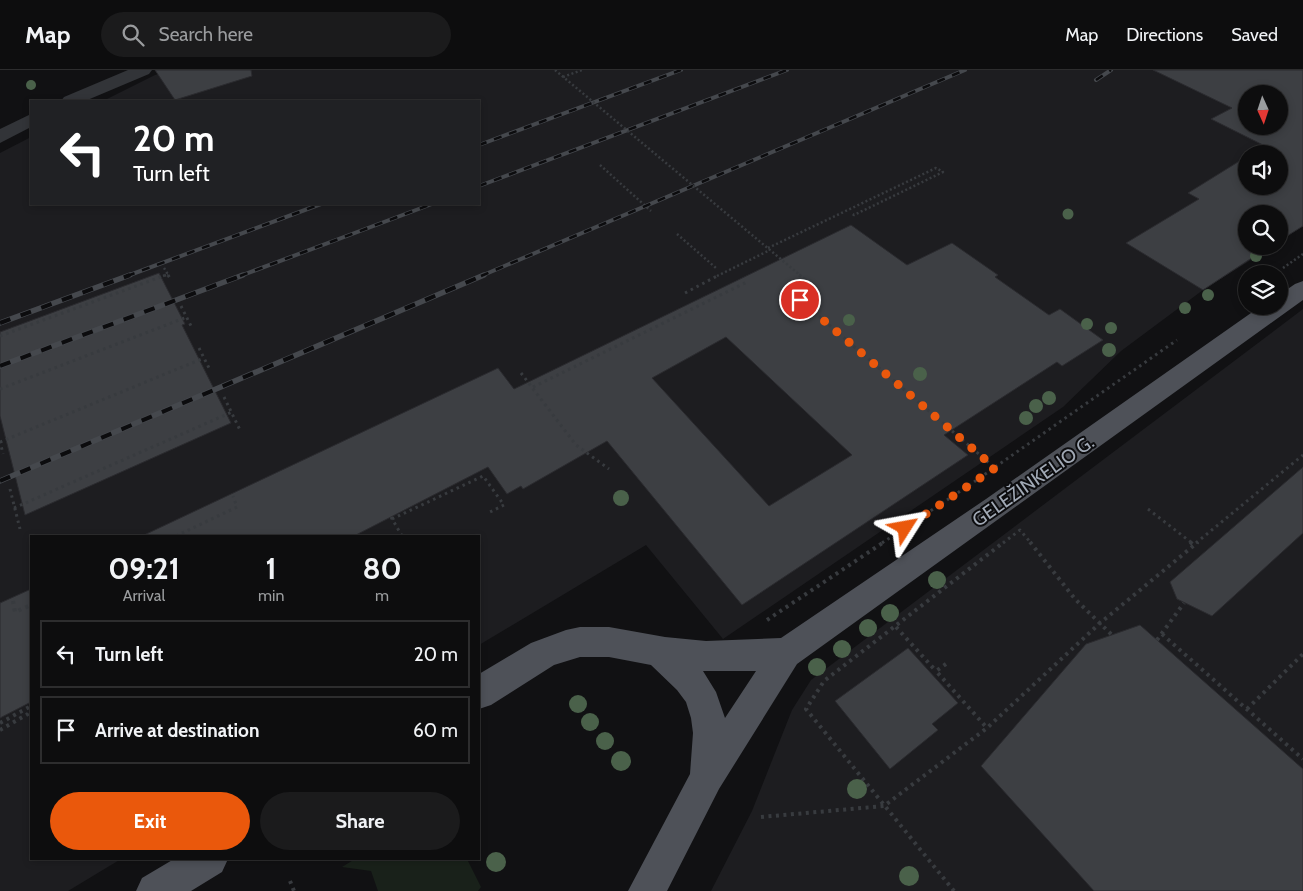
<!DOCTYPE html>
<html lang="en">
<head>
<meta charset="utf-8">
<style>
  body { margin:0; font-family:Cabin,sans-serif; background:#1b1b1c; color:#f1f3f6; height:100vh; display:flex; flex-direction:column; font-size:19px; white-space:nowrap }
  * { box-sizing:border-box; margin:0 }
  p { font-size:16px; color:#9a9c9e }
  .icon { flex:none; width:28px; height:28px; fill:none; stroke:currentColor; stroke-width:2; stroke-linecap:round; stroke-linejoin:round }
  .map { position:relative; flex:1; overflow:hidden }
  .details { position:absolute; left:30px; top:465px; width:450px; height:325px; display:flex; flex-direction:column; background:#0d0d0e; border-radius:0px; box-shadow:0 2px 8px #0003,0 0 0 1px #2d2d2e }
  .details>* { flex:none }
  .top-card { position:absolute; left:30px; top:30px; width:450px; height:105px; border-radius:0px; box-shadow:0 2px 8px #0003,0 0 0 1px #2d2d2e; background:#202124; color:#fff; overflow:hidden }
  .needle { width:32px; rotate:177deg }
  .fabs { position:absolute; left:1238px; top:15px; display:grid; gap:10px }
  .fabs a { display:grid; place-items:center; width:50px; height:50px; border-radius:50%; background:#0d0d0e; box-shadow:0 2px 8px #0003,0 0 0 1px #2d2d2e; font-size:25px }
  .pin { position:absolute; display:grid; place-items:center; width:42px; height:42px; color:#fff; margin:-21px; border:2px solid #fff; border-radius:50%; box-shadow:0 1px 5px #0007 }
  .me { position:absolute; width:55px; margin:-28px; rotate:56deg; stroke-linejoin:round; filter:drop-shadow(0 0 4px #0008) }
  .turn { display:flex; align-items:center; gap:18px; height:105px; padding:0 20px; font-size:22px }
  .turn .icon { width:65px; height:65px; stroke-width:2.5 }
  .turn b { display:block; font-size:35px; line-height:42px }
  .eta { display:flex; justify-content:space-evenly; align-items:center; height:85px; text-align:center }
  .eta b { font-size:30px; font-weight:800; line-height:35px }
  .button { display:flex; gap:10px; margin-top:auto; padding:10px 20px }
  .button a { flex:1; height:58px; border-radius:30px; background:#ea580c; color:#fff; font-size:20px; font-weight:800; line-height:58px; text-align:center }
  .button a+a { background:#1b1b1c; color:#f1f3f6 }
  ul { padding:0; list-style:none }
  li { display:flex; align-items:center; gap:15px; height:68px; margin:0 10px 8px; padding:0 10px; border:2px solid #2d2d2e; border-radius:0px }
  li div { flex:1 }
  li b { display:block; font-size:19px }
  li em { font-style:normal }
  header { display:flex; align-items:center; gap:30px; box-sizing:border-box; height:70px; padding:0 25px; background:#0d0d0e; border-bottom:1px solid #2d2d2e }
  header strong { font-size:24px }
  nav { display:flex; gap:28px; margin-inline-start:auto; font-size:18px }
  .search { width:350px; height:45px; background:#1b1b1c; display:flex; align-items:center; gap:12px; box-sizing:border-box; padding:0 18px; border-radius:28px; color:#9a9c9e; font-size:19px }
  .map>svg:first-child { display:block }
  .built { fill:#1d1d20; fill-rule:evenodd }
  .green { fill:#19211a }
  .building { fill:#3d3f43; stroke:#2b2b2f; fill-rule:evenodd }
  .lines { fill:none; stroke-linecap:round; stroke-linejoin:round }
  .path-far2 { stroke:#383b3f; stroke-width:2.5; stroke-dasharray:2 2.5; stroke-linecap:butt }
  .path-far1 { stroke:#383b3f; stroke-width:3; stroke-dasharray:2.5 4; stroke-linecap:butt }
  .path { stroke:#383b3f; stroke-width:4; stroke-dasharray:3 4.5; stroke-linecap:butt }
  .minor { fill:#323438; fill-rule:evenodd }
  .major { fill:#4e5158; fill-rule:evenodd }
  .rail-far1-casing { stroke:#45484d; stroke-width:4 }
  .rail-casing { stroke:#45484d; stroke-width:5.5 }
  .rail-far1 { stroke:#0c0c0e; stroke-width:2.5; stroke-dasharray:8; stroke-linecap:butt }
  .rail { stroke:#0c0c0e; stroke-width:4; stroke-dasharray:11; stroke-linecap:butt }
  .path-bridge-far1 { stroke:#383b3f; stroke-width:2.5; stroke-dasharray:2 2.5; stroke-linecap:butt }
  .path-bridge { stroke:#383b3f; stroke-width:3; stroke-dasharray:2.5 4; stroke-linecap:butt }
  .tree { fill:#4a614a }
  .route { stroke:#ea580c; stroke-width:9; stroke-dasharray:0 16.2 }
  .labels { text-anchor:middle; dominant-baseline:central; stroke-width:4; stroke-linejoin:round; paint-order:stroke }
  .street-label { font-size:19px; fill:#a1a9b5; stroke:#0c0c0e }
</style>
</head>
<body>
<header>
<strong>Map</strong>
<div class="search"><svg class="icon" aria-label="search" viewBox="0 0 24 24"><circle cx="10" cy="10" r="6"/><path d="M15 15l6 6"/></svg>Search here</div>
<nav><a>Map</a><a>Directions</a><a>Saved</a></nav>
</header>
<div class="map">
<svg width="1303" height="821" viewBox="0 0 1303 821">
  <rect width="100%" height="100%" fill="#111113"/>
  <path class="built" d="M 174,0 L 1303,0 L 1303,156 L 1279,172 L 1279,144 L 1246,144 L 1246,176 L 1273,176 L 1203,220 L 1121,281 L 1063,337 L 723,569 L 646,475 L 479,575 L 479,466 L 31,466 L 31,789 L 121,789 L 68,821 L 0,821 L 0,83 L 31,67 L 31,134 L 479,134 L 479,31 L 103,31 L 155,5 ZM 1246,24 L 1279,24 L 1279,56 L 1246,56 ZM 1246,84 L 1279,84 L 1279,116 L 1246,116 Z
    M 1303,239 L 1303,821 L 711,821 L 752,741 L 792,640 L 811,610 Z"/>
  <path class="green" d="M 355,789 L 467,789 L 481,817 L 478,821 L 378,821 L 371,801 L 342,797 Z"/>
  <path class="building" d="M 155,0 L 251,0 L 252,6 L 175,30 Z
    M 1153,0 L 1303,0 L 1303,156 L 1279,171 L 1279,144 L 1246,144 L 1246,176 L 1270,176 L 1203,220 L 1126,173 L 1199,129 L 1188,123 L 1246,87 L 1246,116 L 1279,116 L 1279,84 L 1252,84 L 1265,76 L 1211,49 L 1232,38 ZM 1246,24 L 1279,24 L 1279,56 L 1246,56 Z
    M 851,155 L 907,195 L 952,173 L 998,205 L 995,207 L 1049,245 L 1060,239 L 1103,270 L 1062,296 L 1057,292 L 944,365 L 968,385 L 742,535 L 607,371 L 523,419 L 521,416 L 507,424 L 488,397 L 354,466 L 142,466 L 498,298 L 514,319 ZM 726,267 L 852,385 L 769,436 L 652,308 Z
    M 159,203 L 185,254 L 182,255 L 231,353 L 25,445 L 0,346 L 0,262 Z
    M 1303,397 L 1303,463 L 1212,546 L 1177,529 L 1170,512 Z
    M 31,519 L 31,632 L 0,648 L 0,533 Z
    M 1140,555 L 1303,699 L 1303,821 L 1094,821 L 981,696 L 1086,574 Z
    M 908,578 L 958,633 L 932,654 L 938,660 L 890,699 L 835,631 Z"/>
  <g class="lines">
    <path class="path-far2" d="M 563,7 L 582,0
      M 600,95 L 651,141
      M 677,164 L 716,198
      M 768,178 L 936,98 L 943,102 L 854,145 L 851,143
      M 164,198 L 169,206
      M 1283,198 L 1303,184
      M 163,206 L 168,204
      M 717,206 L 770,180"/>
    <path class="path-far1" d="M 168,205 L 171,210
      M 803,208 L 818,220 L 800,230 L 995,398
      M 685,223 L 719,205
      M 181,236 L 192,258
      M 0,266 L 166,205
      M 199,278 L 209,298
      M 521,303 L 576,375 L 609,399
      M 533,317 L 747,212
      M 0,319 L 187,247
      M 224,327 L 240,360
      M 0,371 L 3,384
      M 0,372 L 204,288
      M 10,419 L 20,459
      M 14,438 L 232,342
      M 1148,439 L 1192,473
      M 391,447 L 402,466
      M 392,449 L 483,406 L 504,435 L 490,442
      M 176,466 L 237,437 L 233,426
      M 882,473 L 971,414 L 1177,270
      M 1003,473 L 1020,460 L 1031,473
      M 1196,473 L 1303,385"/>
    <path class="path" d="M 1030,472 L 1075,529 L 1112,565
      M 1190,472 L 1194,475
      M 13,531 L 15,542 L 31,535
      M 767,550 L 884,472
      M 896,557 L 936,601
      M 1162,564 L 1303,689
      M 1157,570 L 1184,533
      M 946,594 L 936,601 L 987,658
      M 1247,639 L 1303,584
      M 0,653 L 31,636
      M 0,660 L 28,644 L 31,640
      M 761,747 L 884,736 L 987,658 L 1099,554 L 1198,472
      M 290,811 L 294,821
      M 954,821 L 806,639 L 824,611 L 1004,472"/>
    <path class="minor" d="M 128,0 L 152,0 L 149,4 L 85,31 L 61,31 L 64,27 Z
      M 31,44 L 31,57 L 0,73 L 0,59 Z"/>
    <path class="major" d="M 1303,211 L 1303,230 L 797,594 L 719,719 L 667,821 L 628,821 L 690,704 L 693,663 L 691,648 L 686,632 L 677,620 L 651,595 L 609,587 L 580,587 L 554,595 L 491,635 L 479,639 L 479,604 L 531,573 L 566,560 L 580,557 L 609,557 L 665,567 L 706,571 L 781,568 L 986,429 L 1261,236 L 1279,236 L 1279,225 L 1295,214 ZM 703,601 L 756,601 L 725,648 L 716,622 Z
      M 174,789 L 228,789 L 222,802 L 191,821 L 136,821 L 142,808 Z"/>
    <defs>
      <path id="rail-far1" d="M 1096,10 L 1111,0
        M 479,75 L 681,0
        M 479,116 L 787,0
        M 127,206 L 321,134
        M 240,206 L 432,134
        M 481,206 L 965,0"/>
      <path id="rail" d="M 0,253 L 130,205
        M 0,296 L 243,205
        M 0,411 L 484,205"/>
    </defs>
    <use href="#rail-far1" class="rail-far1-casing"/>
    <use href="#rail" class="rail-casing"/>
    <use href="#rail-far1" class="rail-far1"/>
    <use href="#rail" class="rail"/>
    <path class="path-bridge-far1" d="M 555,0 L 801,206"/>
    <path class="path-bridge" d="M 799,205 L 803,208"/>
  </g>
  <g class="tree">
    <circle cx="31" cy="15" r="5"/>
    <circle cx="1068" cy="144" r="5.5"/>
    <circle cx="1256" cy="186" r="6"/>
    <circle cx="1208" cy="225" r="6"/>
    <circle cx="1185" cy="238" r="6"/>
    <circle cx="849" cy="250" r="6"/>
    <circle cx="1087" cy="254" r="6"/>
    <circle cx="1111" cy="258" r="6"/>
    <circle cx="1109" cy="280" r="7"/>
    <circle cx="920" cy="304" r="7"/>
    <circle cx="1049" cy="328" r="7"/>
    <circle cx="1036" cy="336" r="7"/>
    <circle cx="1026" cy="348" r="7"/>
    <circle cx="621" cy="428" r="8"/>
    <circle cx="937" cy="510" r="9"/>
    <circle cx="890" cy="543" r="9"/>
    <circle cx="868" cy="558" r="9"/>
    <circle cx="842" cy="579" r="9"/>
    <circle cx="817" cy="597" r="9"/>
    <circle cx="578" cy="634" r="9"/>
    <circle cx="590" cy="652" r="9"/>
    <circle cx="605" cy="671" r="9"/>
    <circle cx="621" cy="691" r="10"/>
    <circle cx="857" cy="719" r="10"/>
    <circle cx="496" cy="792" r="10"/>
    <circle cx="909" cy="806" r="10"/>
  </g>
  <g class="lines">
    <path class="route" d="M 800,230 L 995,398 L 905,458"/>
  </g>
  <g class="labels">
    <g class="street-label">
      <text transform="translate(1033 411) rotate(-35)">GELEŽINKELIO G.</text>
    </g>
  </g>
</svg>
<div class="fabs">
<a><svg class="needle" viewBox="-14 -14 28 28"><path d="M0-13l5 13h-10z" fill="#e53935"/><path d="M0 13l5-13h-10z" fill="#9a9c9e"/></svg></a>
<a><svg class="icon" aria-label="sound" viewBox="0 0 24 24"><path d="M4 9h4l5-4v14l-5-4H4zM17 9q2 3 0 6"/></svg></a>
<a><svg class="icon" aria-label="search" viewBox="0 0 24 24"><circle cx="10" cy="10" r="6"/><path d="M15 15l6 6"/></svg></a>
<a><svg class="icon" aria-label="layers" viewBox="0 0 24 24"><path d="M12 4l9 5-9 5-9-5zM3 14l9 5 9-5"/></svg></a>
</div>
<div class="pin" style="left:800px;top:230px;background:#d93025"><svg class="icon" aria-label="arrive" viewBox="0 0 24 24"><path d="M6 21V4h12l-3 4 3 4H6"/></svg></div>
<svg class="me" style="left:905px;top:458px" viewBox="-20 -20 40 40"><path d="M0-17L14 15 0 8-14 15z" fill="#ea580c" stroke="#fff" stroke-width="4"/></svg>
<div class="top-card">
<div class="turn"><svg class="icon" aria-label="left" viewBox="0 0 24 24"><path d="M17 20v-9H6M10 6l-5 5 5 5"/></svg><div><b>20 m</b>Turn left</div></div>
</div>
<section class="details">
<div class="eta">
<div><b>09:21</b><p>Arrival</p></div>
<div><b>1</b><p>min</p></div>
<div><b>80</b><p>m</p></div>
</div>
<ul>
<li><svg class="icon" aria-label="left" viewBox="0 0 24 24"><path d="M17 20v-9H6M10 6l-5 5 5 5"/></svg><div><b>Turn left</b></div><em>20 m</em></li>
<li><svg class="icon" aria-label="arrive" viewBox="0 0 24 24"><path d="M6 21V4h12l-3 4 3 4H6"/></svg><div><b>Arrive at destination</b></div><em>60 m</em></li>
</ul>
<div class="button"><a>Exit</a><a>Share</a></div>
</section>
</div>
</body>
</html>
